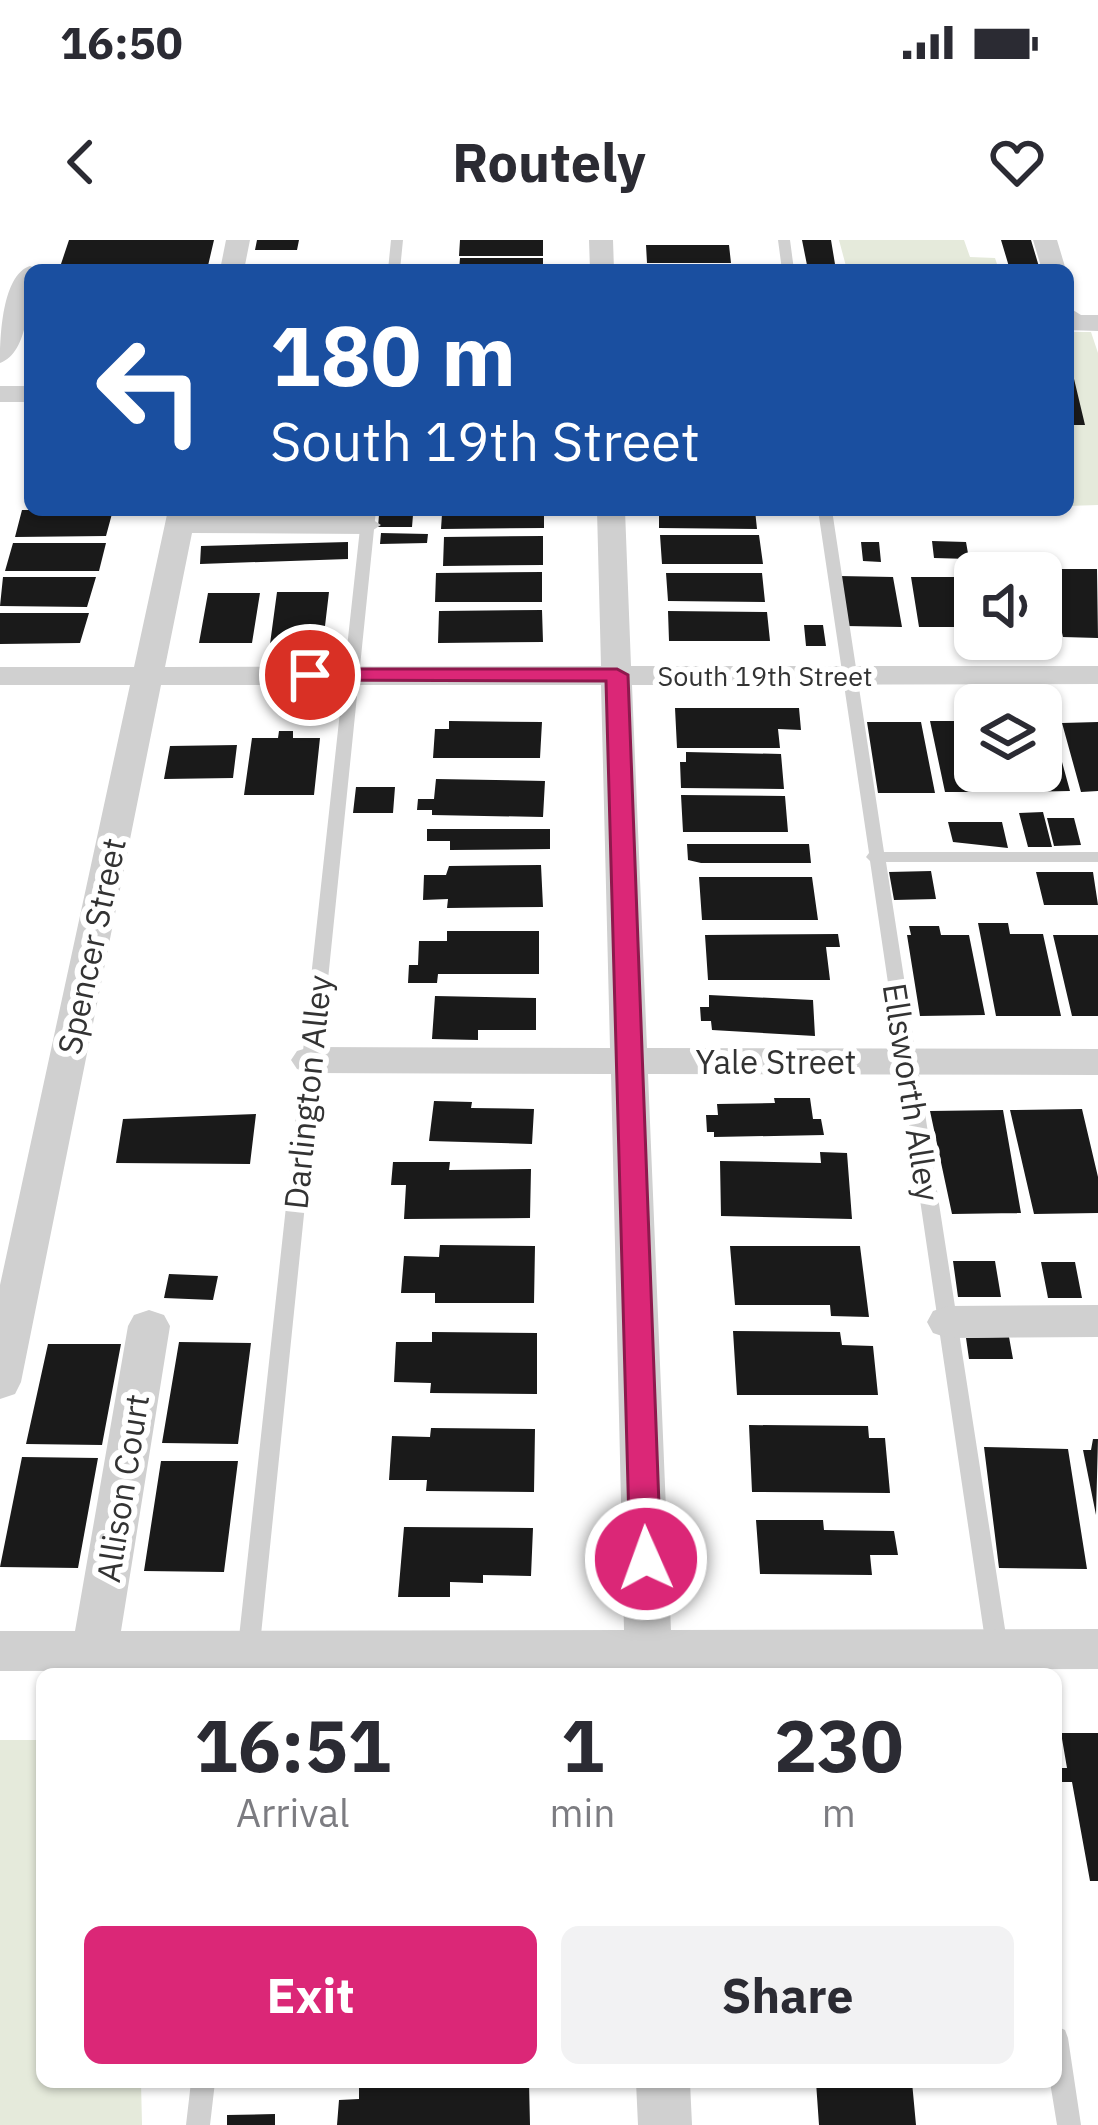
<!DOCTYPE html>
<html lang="en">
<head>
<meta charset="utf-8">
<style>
  body { margin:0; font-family:"IBM Plex Sans",sans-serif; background:#f2f2f3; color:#2b2b33; height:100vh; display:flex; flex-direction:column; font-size:45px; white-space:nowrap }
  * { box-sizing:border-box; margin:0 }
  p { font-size:39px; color:#7c7c81 }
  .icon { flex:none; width:66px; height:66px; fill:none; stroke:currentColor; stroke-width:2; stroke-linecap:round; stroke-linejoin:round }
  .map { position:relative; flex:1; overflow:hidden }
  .panel { position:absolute; left:36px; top:1428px; width:1026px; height:420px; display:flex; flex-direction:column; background:#fff; border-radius:18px; box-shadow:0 3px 9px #0004 }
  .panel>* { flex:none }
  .banner { position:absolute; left:24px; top:24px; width:1050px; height:252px; border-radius:18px; box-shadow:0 3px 9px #0004; background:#1a4fa0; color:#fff; overflow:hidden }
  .buttons { position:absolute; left:954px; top:312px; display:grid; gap:24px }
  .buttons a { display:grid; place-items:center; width:108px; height:108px; border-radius:18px; background:#fff; box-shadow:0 3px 9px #0004; font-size:60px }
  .pin { position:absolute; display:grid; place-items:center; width:102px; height:102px; color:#fff; margin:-51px; border:6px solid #fff; border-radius:50%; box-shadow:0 3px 12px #0007 }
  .me { position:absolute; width:132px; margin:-66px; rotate:358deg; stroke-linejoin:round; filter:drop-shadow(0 0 9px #0008) }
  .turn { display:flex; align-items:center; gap:42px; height:252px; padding:0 48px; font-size:54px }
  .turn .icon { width:156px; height:156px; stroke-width:2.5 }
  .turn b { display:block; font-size:84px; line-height:102px }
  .eta { display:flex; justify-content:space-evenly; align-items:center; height:204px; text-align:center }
  .eta b { font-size:72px; font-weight:700; line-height:84px }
  .action { display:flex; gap:24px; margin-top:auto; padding:24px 48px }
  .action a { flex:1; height:138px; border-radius:18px; background:#db2777; color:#fff; font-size:48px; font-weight:700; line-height:138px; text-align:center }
  .action a+a { background:#f2f2f3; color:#2b2b33 }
  .status { display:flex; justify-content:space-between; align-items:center; height:84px; padding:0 60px; background:#fff; direction:ltr }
  .status svg { height:33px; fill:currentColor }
  header { display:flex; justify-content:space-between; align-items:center; height:156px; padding:0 48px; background:#fff; font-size:54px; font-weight:700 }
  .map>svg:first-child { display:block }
  .green { fill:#e5eadb }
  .building { fill:#1a1a1a }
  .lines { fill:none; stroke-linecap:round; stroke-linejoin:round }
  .lane { fill:#d0d0d0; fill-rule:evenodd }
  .street { fill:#d0d0d0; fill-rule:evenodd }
  .route { fill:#db2777; stroke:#8e194d; stroke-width:3 }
  .labels { text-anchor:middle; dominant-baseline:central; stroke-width:12; stroke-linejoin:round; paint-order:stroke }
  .far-street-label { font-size:27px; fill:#333; stroke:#fff }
  .street-label { font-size:33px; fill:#333; stroke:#fff }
</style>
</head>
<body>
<div class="status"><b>16:50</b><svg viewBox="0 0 49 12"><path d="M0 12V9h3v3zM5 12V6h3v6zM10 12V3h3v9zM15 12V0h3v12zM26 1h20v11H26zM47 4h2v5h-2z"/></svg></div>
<header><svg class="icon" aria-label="back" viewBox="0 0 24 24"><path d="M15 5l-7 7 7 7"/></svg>Routely<svg class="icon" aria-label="heart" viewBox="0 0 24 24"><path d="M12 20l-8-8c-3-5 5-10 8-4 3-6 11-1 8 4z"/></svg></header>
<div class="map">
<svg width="1098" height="1885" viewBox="0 0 1098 1885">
  <rect width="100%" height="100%" fill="#fff"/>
  <path class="green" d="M 839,0 L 964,0 L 970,17 L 995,18 L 999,30 L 847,30 Z
    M 1068,92 L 1091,92 L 1098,113 L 1098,265 L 1068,266 Z
    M 0,1500 L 42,1500 L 42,1842 L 141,1842 L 142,1885 L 0,1885 Z"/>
  <path class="building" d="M 69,0 L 214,0 L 207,30 L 59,30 Z
    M 257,0 L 299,0 L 297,10 L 255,10 Z
    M 460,0 L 543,0 L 543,16 L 459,16 Z
    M 802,0 L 831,0 L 836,30 L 808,30 Z
    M 1001,0 L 1031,0 L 1040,30 L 1010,30 Z
    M 646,5 L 729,5 L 731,23 L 647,23 Z
    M 460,18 L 543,18 L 543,30 L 459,30 Z
    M 1070,122 L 1085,185 L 1068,185 Z
    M 22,270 L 113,270 L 106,296 L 15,297 Z
    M 455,270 L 544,273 L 544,288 L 441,289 L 442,274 Z
    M 659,270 L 755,270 L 757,289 L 659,288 Z
    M 379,275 L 413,275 L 412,287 L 378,287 Z
    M 381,293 L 428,294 L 427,303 L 380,304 Z
    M 660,295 L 759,295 L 763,324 L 662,324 Z
    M 543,296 L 543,325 L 443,326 L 444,297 Z
    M 932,301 L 966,302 L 969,319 L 934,318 Z
    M 348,302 L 348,319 L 200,324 L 201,306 Z
    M 861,302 L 879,302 L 881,322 L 863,321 Z
    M 13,303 L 106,303 L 99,331 L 5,331 Z
    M 1047,329 L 1097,329 L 1098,398 L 1063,397 Z
    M 542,332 L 542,362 L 435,362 L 436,333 Z
    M 666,333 L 762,333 L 765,362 L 668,361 Z
    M 839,336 L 893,337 L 902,387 L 846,386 Z
    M 3,337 L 96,337 L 87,367 L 0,366 Z
    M 911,337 L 964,337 L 975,387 L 919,387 Z
    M 277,352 L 329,352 L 323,403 L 270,404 Z
    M 208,353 L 260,353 L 252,403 L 199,403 Z
    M 542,370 L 543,402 L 438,403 L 439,371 Z
    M 668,371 L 767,372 L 770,401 L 669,401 Z
    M 0,373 L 89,373 L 80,403 L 0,404 Z
    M 804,385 L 823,385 L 826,406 L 806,406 Z
    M 675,468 L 799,468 L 801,490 L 778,489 L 780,508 L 677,508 Z
    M 449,481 L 542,482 L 540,518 L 433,518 L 435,489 L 449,489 Z
    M 930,481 L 975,481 L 975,531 L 997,531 L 1002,552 L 945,552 Z
    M 867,482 L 921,482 L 935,553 L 878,553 Z
    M 1041,482 L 1051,482 L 1070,551 L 1012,552 L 1008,531 L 1041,531 Z
    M 1098,482 L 1098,551 L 1081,552 L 1062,483 Z
    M 279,491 L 293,491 L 293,498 L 320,498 L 314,555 L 244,555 L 252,498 L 278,498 Z
    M 237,505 L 233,538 L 164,539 L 170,506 Z
    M 686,512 L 781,514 L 784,549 L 681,548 L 680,522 L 686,522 Z
    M 436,539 L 545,541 L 543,577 L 432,575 L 432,570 L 417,570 L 418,559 L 434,559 Z
    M 356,547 L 395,547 L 393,573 L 353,573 Z
    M 681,555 L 785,556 L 788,592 L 683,592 Z
    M 1043,572 L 1052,607 L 1028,607 L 1019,573 Z
    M 1047,578 L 1074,578 L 1081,605 L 1054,606 Z
    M 948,582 L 1002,582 L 1008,608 L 953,602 Z
    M 427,589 L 550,589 L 550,609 L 450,610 L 450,601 L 427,601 Z
    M 687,604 L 809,604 L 811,623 L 701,623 L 688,620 Z
    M 541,625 L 543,667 L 447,668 L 448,659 L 423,660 L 424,635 L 446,635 L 449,626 Z
    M 931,631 L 936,659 L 894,660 L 889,632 Z
    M 1036,632 L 1093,632 L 1098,665 L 1044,665 Z
    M 699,637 L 812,637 L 818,680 L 702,680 Z
    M 978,683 L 1008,683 L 1010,694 L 1043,694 L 1061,776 L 996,776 Z
    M 909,686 L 939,686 L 941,695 L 969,695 L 985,775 L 920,776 L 907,695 L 911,695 Z
    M 447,691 L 539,691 L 539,734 L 438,734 L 437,743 L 408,743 L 409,725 L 418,725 L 419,701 L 447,701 Z
    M 838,694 L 840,707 L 826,707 L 830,740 L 708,740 L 705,695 Z
    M 1053,695 L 1098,695 L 1098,776 L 1072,776 Z
    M 709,755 L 813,760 L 815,796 L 712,790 L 711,781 L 701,781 L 700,767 L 709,767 Z
    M 435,756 L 536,758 L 536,790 L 478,790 L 478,800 L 432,799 Z
    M 774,858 L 810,858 L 813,879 L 821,879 L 824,895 L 714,897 L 714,892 L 707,892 L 706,875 L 718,875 L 717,864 L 775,863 Z
    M 434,861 L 472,862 L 471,868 L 534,869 L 532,904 L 429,901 Z
    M 1082,869 L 1098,937 L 1098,973 L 1034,974 L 1010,870 Z
    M 1003,870 L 1021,973 L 952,974 L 930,871 Z
    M 256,874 L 250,924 L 116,923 L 123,879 Z
    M 820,912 L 847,913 L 852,979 L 721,976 L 720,921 L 821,923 Z
    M 393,922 L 450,922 L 449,930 L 531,929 L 530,978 L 404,979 L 406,945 L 391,945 Z
    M 440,1005 L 535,1006 L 534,1063 L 435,1063 L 435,1053 L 401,1053 L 404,1016 L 439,1017 Z
    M 730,1006 L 860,1006 L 869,1077 L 831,1076 L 830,1065 L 735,1065 Z
    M 953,1021 L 995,1021 L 1001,1057 L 958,1057 Z
    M 1041,1022 L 1075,1022 L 1082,1058 L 1048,1058 Z
    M 169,1034 L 218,1036 L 213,1060 L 164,1058 Z
    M 733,1091 L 840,1092 L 842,1105 L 873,1106 L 878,1155 L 737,1155 Z
    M 432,1092 L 537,1093 L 537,1154 L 430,1153 L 431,1143 L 394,1142 L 396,1102 L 432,1102 Z
    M 1009,1097 L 1013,1119 L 969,1119 L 966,1098 Z
    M 179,1102 L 251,1103 L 238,1204 L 162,1203 Z
    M 48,1104 L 121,1104 L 102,1205 L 26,1204 Z
    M 749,1185 L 868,1186 L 869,1198 L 885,1198 L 890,1253 L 752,1252 Z
    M 431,1188 L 535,1189 L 534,1252 L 426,1251 L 427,1240 L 389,1240 L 392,1196 L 430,1197 Z
    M 1093,1199 L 1098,1199 L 1096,1275 L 1083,1210 L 1091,1210 Z
    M 984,1207 L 1068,1209 L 1087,1329 L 999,1328 Z
    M 22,1217 L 98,1218 L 78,1328 L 0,1327 Z
    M 161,1221 L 238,1221 L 224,1332 L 144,1331 Z
    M 756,1280 L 823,1280 L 824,1290 L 894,1291 L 898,1315 L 870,1315 L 872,1335 L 760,1334 Z
    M 404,1287 L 533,1288 L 531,1336 L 483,1335 L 483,1343 L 450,1342 L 450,1357 L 398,1357 Z
    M 1061,1493 L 1098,1493 L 1098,1641 L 1090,1641 L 1072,1542 L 1057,1542 L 1056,1528 L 1067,1528 Z
    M 359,1842 L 529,1842 L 530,1885 L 337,1885 L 339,1860 L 359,1859 Z
    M 816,1842 L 912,1842 L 916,1885 L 819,1885 Z
    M 275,1874 L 275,1885 L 227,1885 L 227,1875 Z"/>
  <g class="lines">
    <path class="lane" d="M 391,0 L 403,0 L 400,30 L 388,30 Z
      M 778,0 L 790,0 L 794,30 L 782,30 Z
      M 362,270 L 376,270 L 257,1434 L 235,1434 Z
      M 818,270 L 832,270 L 884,612 L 1098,612 L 1098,622 L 886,622 L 1012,1434 L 990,1434 L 870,621 L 866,617 L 869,613 Z
      M 1056,1786 L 1065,1790 L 1068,1798 L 1081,1885 L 1057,1885 L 1050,1842 L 1056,1842 Z
      M 191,1842 L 215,1842 L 210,1885 L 186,1885 Z"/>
    <path class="street" d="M 226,0 L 250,0 L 244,30 L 220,30 Z
      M 589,0 L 613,0 L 614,30 L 590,30 Z
      M 1033,0 L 1057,0 L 1066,30 L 1042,30 Z
      M 30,26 L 40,30 L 30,30 C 30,56 29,113 0,123 C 0,97 2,35 30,26 Z
      M 1068,67 L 1081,75 L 1098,75 L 1098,91 L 1068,90 Z
      M 0,146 L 30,146 L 30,162 L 0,162 Z
      M 168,270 L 196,270 L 195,276 L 367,276 L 381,285 L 367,294 L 192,293 L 165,427 L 601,426 L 597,270 L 625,270 L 631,426 L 1098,426 L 1098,444 L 632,445 L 647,808 L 1098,809 L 1098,835 L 648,834 L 671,1390 L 1098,1389 L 1098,1429 L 672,1430 L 672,1434 L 626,1434 L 625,1430 L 0,1431 L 0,1391 L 75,1391 L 128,1086 L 134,1075 L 149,1070 L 164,1075 L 170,1086 L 121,1391 L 624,1390 L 611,834 L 310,833 L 297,829 L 291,820 L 297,811 L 310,807 L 610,808 L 601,445 L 161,445 L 21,1142 L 15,1154 L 0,1159 L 0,1045 L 130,445 L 0,445 L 0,427 L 134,427 Z
      M 1000,313 L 1010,316 L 1017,333 L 987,333 L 985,322 Z
      M 1098,1065 L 1098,1097 L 948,1098 L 933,1093 L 927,1082 L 933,1071 L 948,1066 Z
      M 636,1842 L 690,1842 L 692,1885 L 638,1885 Z"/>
  </g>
  <path class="route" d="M 310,429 L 617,429 L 628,435 L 661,1319 L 657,1329 L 646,1333 L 634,1329 L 630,1319 L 606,441 L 303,440 L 303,431 Z"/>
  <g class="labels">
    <g class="far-street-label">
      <text x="765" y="435">South 19th Street</text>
    </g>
    <g class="street-label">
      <text transform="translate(91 706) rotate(-78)">Spencer Street</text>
      <text x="776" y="821">Yale Street</text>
      <text transform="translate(307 852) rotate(-84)">Darlington Alley</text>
      <text transform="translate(912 852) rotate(81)">Ellsworth Alley</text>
      <text transform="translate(122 1248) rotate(-81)">Allison Court</text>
    </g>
  </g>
</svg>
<div class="buttons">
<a><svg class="icon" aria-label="sound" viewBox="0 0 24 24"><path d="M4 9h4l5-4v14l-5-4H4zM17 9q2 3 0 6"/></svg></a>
<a><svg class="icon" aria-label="layers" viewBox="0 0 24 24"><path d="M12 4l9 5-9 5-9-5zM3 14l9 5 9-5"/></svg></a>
</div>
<div class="pin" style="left:310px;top:435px;background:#d93025"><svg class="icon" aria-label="arrive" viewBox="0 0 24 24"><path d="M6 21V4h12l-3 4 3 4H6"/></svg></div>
<svg class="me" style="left:646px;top:1319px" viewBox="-20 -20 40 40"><circle r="17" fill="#db2777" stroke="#fff" stroke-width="3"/><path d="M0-11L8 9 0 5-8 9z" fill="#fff"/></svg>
<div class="banner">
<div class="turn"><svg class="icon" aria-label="left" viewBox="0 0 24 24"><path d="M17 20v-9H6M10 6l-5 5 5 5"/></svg><div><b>180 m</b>South 19th Street</div></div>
</div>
<section class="panel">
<div class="eta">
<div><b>16:51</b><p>Arrival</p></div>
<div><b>1</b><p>min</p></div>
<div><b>230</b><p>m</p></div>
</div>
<div class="action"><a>Exit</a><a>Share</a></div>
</section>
</div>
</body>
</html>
